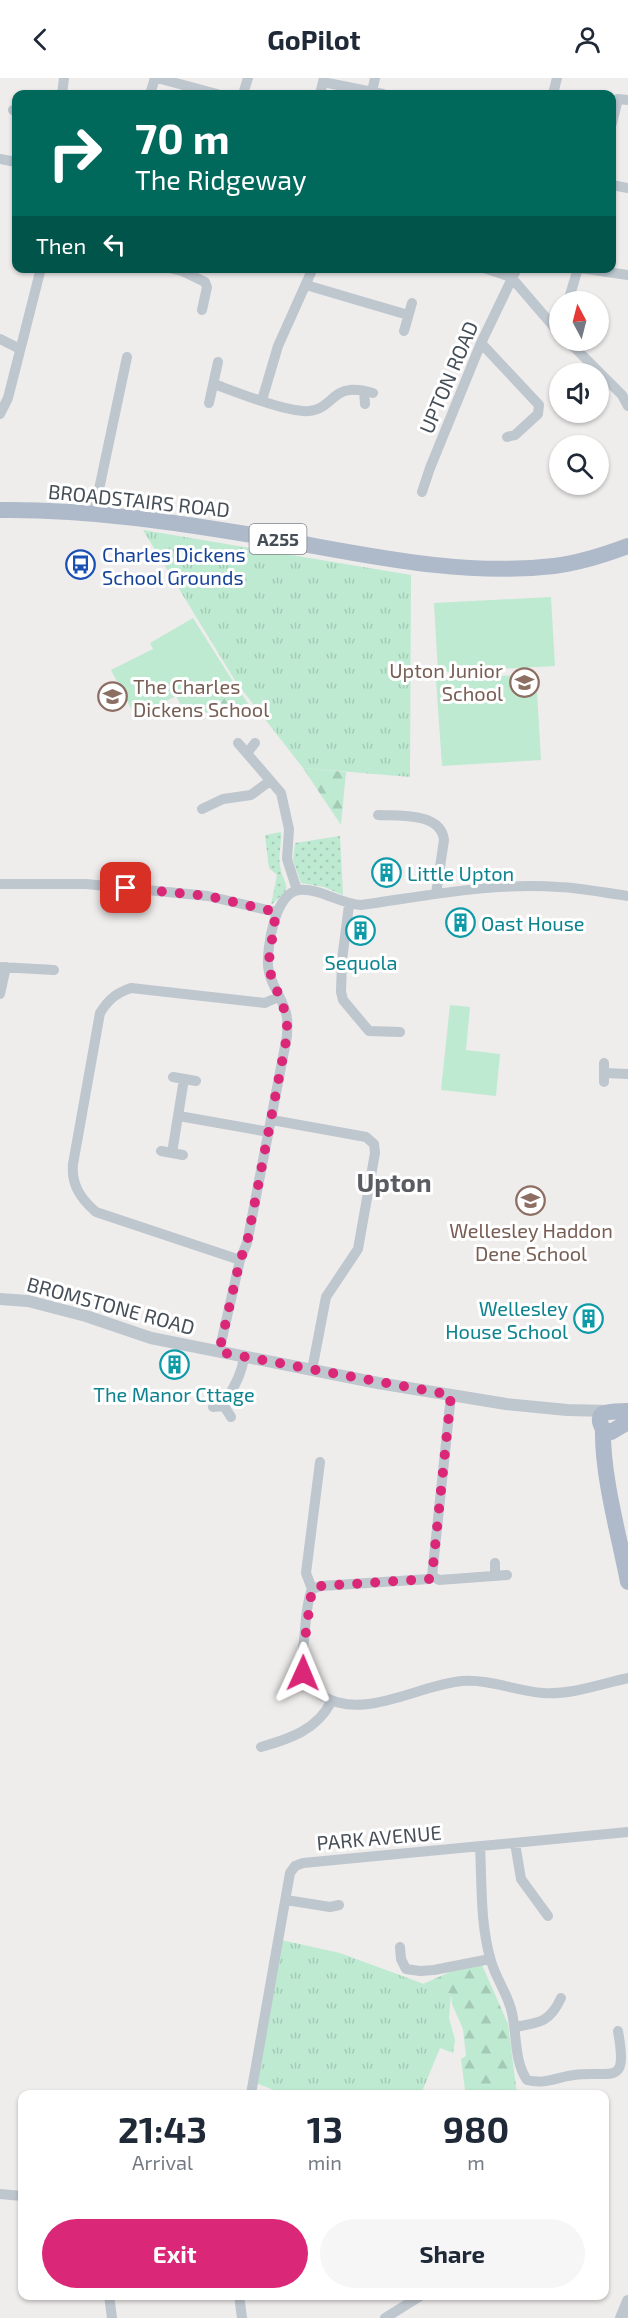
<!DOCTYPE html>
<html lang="en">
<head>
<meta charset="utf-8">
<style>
  body { margin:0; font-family:"Exo 2",sans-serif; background:#f6f6f7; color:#1f2937; height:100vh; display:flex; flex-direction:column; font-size:22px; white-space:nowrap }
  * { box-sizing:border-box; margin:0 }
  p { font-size:20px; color:#747a83 }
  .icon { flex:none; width:33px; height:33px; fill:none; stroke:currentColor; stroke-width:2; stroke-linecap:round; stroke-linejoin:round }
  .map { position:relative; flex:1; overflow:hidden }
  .sheet { position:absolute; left:18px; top:2012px; width:591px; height:210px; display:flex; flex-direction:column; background:#fff; border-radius:12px; box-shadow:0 2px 4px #0004 }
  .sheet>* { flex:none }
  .top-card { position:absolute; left:12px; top:12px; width:604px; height:183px; border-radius:12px; box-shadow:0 2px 4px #0004; background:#00695c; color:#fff; overflow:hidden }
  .needle { width:39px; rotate:353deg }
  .tools { position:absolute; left:549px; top:213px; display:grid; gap:12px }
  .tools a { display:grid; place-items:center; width:60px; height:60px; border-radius:50%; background:#fff; box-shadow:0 2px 4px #0004; font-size:30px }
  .pin { position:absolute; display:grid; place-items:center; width:51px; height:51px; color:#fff; margin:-26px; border-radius:12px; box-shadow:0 3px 9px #0006 }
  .me { position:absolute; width:66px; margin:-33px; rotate:1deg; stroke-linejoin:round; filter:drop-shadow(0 0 4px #0008) }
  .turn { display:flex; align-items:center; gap:21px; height:126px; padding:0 24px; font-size:27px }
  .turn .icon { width:78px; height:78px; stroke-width:2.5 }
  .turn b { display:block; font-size:42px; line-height:51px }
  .then { display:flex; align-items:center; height:57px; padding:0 24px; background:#0003; gap:12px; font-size:22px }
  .eta { display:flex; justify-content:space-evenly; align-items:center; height:102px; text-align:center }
  .eta b { font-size:36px; font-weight:700; line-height:42px }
  .button { display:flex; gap:12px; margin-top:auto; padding:12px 24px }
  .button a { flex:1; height:69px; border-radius:36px; background:#db2777; color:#fff; font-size:24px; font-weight:700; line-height:69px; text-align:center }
  .button a+a { background:#f6f6f7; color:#1f2937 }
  header { display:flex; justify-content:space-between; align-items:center; height:78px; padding:0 24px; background:#fff; font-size:27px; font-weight:700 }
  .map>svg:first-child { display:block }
  .grass { fill:url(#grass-dots) }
  .forest { fill:url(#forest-firs) }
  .park { fill:url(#park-tufts) }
  .pitch { fill:#bdead1 }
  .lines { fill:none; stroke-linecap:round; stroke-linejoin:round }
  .minor { stroke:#bec6ce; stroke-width:10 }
  .tertiary { stroke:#bec6ce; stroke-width:12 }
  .primary { stroke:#aebac9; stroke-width:16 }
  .route { stroke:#db2777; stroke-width:10; stroke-dasharray:0 18 }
  .labels { text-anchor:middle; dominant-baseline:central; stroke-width:6; stroke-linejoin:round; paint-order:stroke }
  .shield { fill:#fff; stroke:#7e848a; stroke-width:1.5 }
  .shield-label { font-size:18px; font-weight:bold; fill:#464f58 }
  .street-label { font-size:20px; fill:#464f58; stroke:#fff }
  .transit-label { font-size:20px; fill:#164399; stroke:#fff; text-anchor:start }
  .education-label { font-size:20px; fill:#785e54; stroke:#fff; text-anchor:end }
  .culture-label { font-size:20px; fill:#0d838f; stroke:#fff; text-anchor:start }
  .district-label { font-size:26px; font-weight:bold; fill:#5a5c61; stroke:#fff }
</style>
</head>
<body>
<header><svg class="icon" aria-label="back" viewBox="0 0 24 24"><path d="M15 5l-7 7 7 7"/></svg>GoPilot<svg class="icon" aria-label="person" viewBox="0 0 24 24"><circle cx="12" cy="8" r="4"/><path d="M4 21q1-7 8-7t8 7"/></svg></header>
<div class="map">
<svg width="628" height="2240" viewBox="0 0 628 2240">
  <defs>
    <pattern id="grass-dots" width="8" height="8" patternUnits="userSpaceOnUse" patternTransform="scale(1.5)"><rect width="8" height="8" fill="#bdead1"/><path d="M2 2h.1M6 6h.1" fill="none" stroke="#a4cab6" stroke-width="1.8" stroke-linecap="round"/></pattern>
    <pattern id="forest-firs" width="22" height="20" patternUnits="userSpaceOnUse" patternTransform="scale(1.5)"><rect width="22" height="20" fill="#bdead1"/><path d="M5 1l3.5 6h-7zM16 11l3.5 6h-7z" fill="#a4cab6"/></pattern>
    <pattern id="park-tufts" width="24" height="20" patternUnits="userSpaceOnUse" patternTransform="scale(1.5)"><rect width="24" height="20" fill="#bdead1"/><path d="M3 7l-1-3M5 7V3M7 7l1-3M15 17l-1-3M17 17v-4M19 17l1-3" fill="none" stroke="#a4cab6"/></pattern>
  </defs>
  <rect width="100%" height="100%" fill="#efecec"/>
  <path class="grass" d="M 281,754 C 282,766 278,777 280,788 C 285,813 295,806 271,827 L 277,797 L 269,790 L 265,757 Z
    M 340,758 L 343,817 L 324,809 L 301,805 L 293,782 L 295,765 Z"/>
  <path class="forest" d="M 234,605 L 251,630 L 215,634 Z
    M 303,690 L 346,694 L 341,747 Z
    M 482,1887 L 508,1946 L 517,2016 L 459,2016 L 465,2012 L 461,1981 L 466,1978 L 463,1951 L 452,1926 L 451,1916 L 423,1906 L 450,1894 Z"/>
  <path class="park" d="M 143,452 L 411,497 L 410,699 L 303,690 L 236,604 Z
    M 281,1862 L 340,1875 L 451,1916 L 449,1940 L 455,1962 L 453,1975 L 440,1970 L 421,2016 L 284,2016 L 256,2005 Z"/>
  <path class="pitch" d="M 551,519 L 555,588 L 438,594 L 434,525 Z
    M 193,540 L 234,605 L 215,634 L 186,636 L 176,618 L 135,638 L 111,592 L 153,571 L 150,565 Z
    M 536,596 L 541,682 L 442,688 L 436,602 Z
    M 450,927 L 470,929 L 466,972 L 500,976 L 496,1018 L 441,1012 Z"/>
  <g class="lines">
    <path class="minor" d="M 157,0 L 217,16
      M 323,4 L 383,16
      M 372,14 L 375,0
      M 62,16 L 64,0
      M 150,16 L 155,0
      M 243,16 L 248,0
      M 320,16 L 324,0
      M 553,16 L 557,0
      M 13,32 L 16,31
      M 612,45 L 618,21 L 628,22
      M 0,81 L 16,84
      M 612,107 L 628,110
      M 169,190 L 182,193 L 205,204 L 207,209 L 202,232
      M 484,190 L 511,199 L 560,256
      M 580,190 L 628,197
      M 306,207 L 408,237
      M 568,224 L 578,190
      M 404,253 L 412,225
      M 0,261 L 20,271
      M 567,262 L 622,317 L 628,328
      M 481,265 L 539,327 L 538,336 L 515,357 L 507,359
      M 214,306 C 236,314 288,335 309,333 C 328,332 333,313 350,312 C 357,311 366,313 373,315
      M 364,313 L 365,326
      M 262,322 L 278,268 L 313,190
      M 209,325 L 218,284
      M 0,336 L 8,320 L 41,190
      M 422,414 L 430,390 L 481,265 L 517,190
      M 94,435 L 127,279
      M 238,665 L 281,715 L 289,751 L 287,781 L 297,812
      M 247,675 L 255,665
      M 202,731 L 223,721 L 251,717 L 270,703
      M 378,737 C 399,738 441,734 444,762 L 436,816
      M 0,806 L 86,806 L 208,818 L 276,834
      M 349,827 L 342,882 L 341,914 L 343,922 L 369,953 L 400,954
      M 0,889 L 54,892
      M 0,916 L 6,889
      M 605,995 L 628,996
      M 173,999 L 196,1003
      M 604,1004 L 604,985
      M 179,1038 L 269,1054
      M 272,1042 L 366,1059 L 374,1066 L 375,1075 L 358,1171 L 326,1219 L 312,1292
      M 161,1073 L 183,1077
      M 172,1075 L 184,1001
      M 240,1182 L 96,1134 C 81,1121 71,1107 73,1086 L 100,935 C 108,922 116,915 131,910 L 265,925 L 278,919
      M 219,1274 L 240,1182 L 247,1165 L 287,958 C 287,952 288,946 287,940 C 285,922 269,906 268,888 C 267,868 275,815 299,812 C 320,810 340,826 361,827 C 426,818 494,804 559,809 C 582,810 605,815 628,818
      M 451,1317 L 432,1498 L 429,1501 L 321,1508 L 312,1511 C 305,1528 306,1551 303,1570 C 301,1589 304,1606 321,1617 C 363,1644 417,1607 462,1603 C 490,1601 516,1613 543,1615 C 571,1617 601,1606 628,1600
      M 224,1328 C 232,1311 241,1299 244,1280
      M 213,1329 L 224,1328 L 231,1339
      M 495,1497 L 495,1485
      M 432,1498 L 439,1502 L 507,1497
      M 312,1511 L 306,1495 L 320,1384
      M 261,1669 C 289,1661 317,1652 331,1624
      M 515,1765 L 521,1801 L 548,1838
      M 480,1768 C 482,1805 480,1847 491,1883 C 496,1901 508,1916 512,1935 C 517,1957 514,1983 527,2002 C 544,2007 557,1999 574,1997 C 613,1992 628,2010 618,1953
      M 286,1822 L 330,1829 L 339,1827
      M 400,1869 L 401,1881 L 406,1891 L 420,1893 L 434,1892 L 490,1881
      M 515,1949 C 540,1945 550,1944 561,1920
      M 251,2016 L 290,1795 L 295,1788 L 303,1785 L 628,1754
      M 0,2116 L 22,2118
      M 109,2217 L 112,2240
      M 239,2217 L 242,2240
      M 385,2240 L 422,2217"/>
    <path class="tertiary" d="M 0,1221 L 28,1223 L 86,1238 L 151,1260 L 378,1305 L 506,1326 L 567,1332 L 610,1333
      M 621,2240 L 628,2223"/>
    <path class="primary" d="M 0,432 C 91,431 181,445 270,460 C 363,476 459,499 554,488 C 579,485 604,477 628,468
      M 628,1333 C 616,1334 591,1330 603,1351 L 611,1354 L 628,1344
      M 603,1351 C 602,1398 619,1457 628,1504"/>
  </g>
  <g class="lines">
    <path class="route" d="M 126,810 L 208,818 L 276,834 L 268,889 L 287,939 L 287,958 L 247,1165 L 240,1182 L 219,1274 L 451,1317 L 432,1498 L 429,1501 L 321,1508 L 312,1511 L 302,1582 L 303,1595"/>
  </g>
  <defs>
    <symbol id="bus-ring" viewBox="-11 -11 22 22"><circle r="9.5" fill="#fff" stroke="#1a4fb4" stroke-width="1.5"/><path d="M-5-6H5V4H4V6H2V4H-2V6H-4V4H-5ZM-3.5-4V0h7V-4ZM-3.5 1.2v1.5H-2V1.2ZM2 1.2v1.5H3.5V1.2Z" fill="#1a4fb4"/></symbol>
    <symbol id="school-ring" viewBox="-11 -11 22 22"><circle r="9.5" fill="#fff" stroke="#8d6e63" stroke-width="1.5"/><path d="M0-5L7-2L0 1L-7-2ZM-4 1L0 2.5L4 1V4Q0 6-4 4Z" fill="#8d6e63"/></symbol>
    <symbol id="building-ring" viewBox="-11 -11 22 22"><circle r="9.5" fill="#fff" stroke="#0f9aa8" stroke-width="1.5"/><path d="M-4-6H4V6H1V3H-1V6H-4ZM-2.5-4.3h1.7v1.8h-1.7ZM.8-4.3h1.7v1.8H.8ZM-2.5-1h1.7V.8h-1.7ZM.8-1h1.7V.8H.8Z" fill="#0f9aa8"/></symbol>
  </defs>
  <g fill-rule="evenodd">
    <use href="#bus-ring" x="64" y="470" width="33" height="33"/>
    <use href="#school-ring" x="508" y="588" width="33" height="33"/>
    <use href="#school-ring" x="96" y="602" width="33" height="33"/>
    <use href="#building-ring" x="370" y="778" width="33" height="33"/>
    <use href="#building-ring" x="444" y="828" width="33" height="33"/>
    <use href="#building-ring" x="344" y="836" width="33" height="33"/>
    <use href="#school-ring" x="514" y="1106" width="33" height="33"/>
    <use href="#building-ring" x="572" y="1224" width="33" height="33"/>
    <use href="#building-ring" x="158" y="1270" width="33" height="33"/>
  </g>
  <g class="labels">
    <rect class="shield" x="249.5" y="446" width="57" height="30" rx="4.5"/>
    <g class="shield-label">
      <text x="278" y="461">A255</text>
    </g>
    <g class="street-label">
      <text transform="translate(448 299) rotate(-67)">UPTON ROAD</text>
      <text transform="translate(139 422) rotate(6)">BROADSTAIRS ROAD</text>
      <text transform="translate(111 1227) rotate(15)">BROMSTONE ROAD</text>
      <text transform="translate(379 1759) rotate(-5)">PARK AVENUE</text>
    </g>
    <g class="transit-label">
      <text x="102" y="476">Charles Dickens<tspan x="102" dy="23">School Grounds</tspan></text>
    </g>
    <g class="education-label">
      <text x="503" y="592">Upton Junior<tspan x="503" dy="23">School</tspan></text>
      <text x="133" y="608" text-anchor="start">The Charles<tspan x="133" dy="23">Dickens School</tspan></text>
      <text x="531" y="1152" text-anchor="middle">Wellesley Haddon<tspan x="531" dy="23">Dene School</tspan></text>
    </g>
    <g class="culture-label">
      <text x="407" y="795">Little Upton</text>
      <text x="481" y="845">Oast House</text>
      <text x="361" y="884" text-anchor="middle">Sequola</text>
      <text x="568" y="1230" text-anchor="end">Wellesley<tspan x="568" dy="23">House School</tspan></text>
      <text x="174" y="1316" text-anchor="middle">The Manor Cttage</text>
    </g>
    <g class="district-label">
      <text x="394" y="1103">Upton</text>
    </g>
  </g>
</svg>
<div class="tools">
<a><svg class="needle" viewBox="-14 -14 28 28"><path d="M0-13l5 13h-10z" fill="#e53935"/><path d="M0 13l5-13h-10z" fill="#747a83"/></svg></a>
<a><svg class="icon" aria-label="sound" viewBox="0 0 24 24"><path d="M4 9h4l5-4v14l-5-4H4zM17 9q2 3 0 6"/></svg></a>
<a><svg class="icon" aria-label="search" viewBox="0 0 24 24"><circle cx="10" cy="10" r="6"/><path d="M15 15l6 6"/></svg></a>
</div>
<div class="pin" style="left:126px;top:810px;background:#d93025"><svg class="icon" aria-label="arrive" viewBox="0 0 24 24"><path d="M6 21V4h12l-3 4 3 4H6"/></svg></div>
<svg class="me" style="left:303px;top:1595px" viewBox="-20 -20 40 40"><path d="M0-17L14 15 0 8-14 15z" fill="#db2777" stroke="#fff" stroke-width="4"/></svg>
<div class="top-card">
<div class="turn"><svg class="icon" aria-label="right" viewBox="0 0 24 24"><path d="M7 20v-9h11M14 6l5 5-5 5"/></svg><div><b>70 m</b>The Ridgeway</div></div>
<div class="then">Then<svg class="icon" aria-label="left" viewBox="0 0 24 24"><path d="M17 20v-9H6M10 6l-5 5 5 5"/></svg></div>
</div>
<section class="sheet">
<div class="eta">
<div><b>21:43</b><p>Arrival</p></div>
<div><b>13</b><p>min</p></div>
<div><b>980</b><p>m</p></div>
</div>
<div class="button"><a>Exit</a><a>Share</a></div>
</section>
</div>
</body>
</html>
